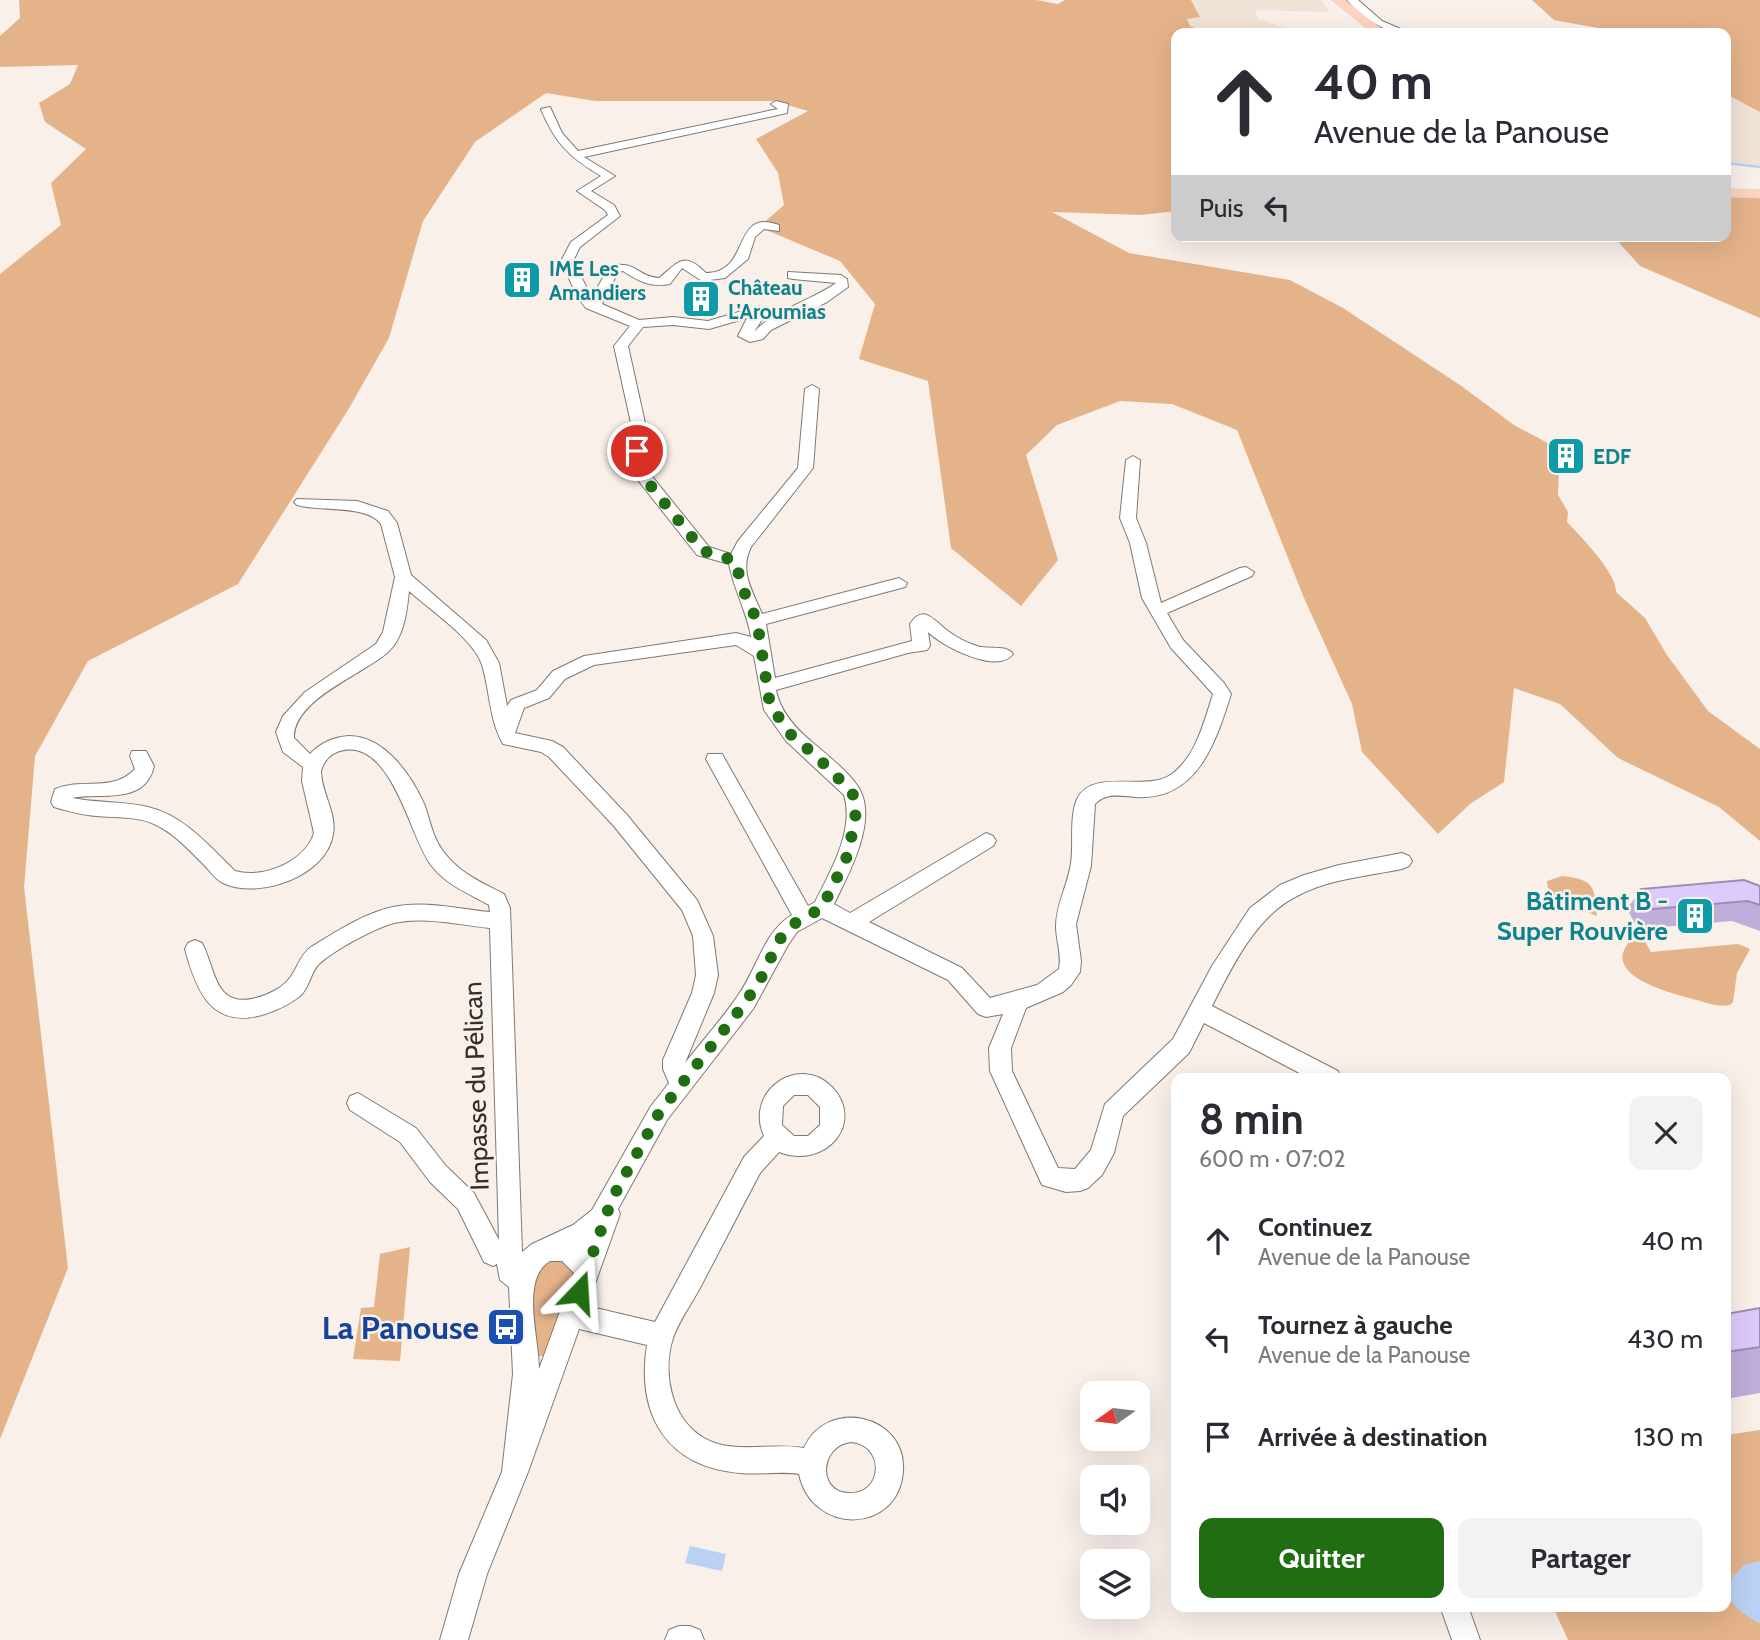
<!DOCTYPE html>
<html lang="fr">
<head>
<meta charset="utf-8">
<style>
  body { margin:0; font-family:Cabin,sans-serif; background:#f2f2f3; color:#2b2b33; height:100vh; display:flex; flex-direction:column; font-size:26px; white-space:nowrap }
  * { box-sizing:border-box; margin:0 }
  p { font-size:23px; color:#7c7c81 }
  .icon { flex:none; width:38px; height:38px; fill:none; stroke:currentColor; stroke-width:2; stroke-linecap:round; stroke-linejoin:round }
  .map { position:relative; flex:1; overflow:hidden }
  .side { position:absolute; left:1171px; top:1073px; width:560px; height:539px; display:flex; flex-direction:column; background:#fff; border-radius:14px; box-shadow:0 7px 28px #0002 }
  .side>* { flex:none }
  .hud { position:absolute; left:1171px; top:28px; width:560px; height:214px; border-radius:14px; box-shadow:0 7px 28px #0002; background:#fff; color:#2b2b33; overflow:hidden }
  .needle { width:46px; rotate:256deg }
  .controls { position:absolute; left:1080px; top:1381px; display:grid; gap:14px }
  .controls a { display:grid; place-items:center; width:70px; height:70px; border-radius:14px; background:#fff; box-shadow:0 7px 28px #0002; font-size:35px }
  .pin { position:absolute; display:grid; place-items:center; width:60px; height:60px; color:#fff; margin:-30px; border:4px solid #fff; border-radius:50%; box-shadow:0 2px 7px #0007 }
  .me { position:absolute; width:77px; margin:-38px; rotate:20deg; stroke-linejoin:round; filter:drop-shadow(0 0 5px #0008) }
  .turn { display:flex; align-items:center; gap:24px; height:147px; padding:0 28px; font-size:32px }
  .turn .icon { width:91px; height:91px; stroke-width:2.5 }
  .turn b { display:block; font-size:49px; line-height:60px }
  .then { display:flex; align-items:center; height:66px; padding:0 28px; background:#0003; gap:14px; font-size:26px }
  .round { display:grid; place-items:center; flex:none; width:74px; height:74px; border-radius:14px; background:#f2f2f3 }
  .summary { display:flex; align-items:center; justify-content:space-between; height:119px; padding:0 28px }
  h1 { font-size:42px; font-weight:800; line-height:52px }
  .action { display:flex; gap:14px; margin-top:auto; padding:14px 28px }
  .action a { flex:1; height:80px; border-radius:14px; background:#206e11; color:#fff; font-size:28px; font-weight:800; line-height:80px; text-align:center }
  .action a+a { background:#f2f2f3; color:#2b2b33 }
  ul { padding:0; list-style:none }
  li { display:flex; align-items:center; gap:21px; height:98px; padding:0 28px }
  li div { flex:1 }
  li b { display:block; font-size:26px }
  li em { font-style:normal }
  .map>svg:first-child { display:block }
  .built { fill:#f2e3d7 }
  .green { fill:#e5b38a }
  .water { fill:#b9d1f4 }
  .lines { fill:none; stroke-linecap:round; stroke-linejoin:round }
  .stream { stroke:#b9d1f4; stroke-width:2.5 }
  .minor-casing { stroke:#807973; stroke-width:2 }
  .major-casing { stroke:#d2d1d0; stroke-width:1 }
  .minor { fill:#fff; fill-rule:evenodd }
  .major { fill:#fed4be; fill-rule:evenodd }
  .wall { fill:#bfadda }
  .shaded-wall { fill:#9b8db1 }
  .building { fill:#dec9fd; stroke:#9b8db1; stroke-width:2 }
  .route { stroke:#206e11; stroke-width:12; stroke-dasharray:0 21.6 }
  .labels { text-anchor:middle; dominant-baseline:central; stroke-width:5; stroke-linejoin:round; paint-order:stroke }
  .far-culture-label { font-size:21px; font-weight:bold; fill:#0d838f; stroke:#f9f0ea; text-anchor:start }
  .culture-label { font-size:26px; font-weight:bold; fill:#0d838f; stroke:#f9f0ea; text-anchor:end }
  .street-label { font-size:26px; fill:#312e2b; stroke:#f9f0ea }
  .near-transit-label { font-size:32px; font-weight:bold; fill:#164399; stroke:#f9f0ea; text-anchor:end }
</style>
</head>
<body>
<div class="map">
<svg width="1760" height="1640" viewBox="0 0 1760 1640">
  <rect width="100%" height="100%" fill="#f9f0ea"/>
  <path class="built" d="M 1191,0 L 1321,0 L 1330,12 L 1255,10 L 1258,19 L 1302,33 L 1209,33 L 1190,26 L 1186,19 L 1199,16 Z
    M 1726,94 L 1760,112 L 1760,167 L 1726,164 Z"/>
  <path class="green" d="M 19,0 L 1036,0 L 1058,4 L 1065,0 L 1191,0 L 1200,17 L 1187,19 L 1190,26 L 1209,33 L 1176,33 L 1176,211 L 1141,215 L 1052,212 L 1129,253 L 1290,280 L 1343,308 L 1460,385 L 1514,425 L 1555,447 L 1559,467 L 1558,495 L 1568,512 L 1567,522 C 1581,537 1617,573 1616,592 L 1645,618 L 1667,655 L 1708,711 L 1760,749 L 1760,841 L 1719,807 L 1618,758 L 1560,704 L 1514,688 L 1504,782 L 1470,804 L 1438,834 L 1362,752 L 1352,704 L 1304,598 L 1237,430 L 1172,404 L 1120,401 L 1057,425 L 1026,455 L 1058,560 L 1021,606 L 951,548 L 928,381 L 859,359 L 875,304 L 840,261 L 759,227 L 784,205 L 778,173 L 756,139 L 808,111 L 773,101 L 595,101 L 546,93 L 475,142 L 423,221 L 389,338 L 348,410 L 238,584 L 88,661 L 35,756 L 24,887 L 68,1268 L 0,1439 L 0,274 L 61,225 L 51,183 L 86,149 L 45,122 L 39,103 L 70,84 L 78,65 L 0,67 L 0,36 L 20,18 Z
    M 1532,0 L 1760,0 L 1760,112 L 1726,94 L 1726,33 L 1615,33 L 1609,30 L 1554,20 Z
    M 1726,196 L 1760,197 L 1760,318 L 1640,266 L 1613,236 L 1726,236 Z
    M 1562,876 C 1598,880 1593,888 1597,916 L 1582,910 L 1557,910 L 1549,896 L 1547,881 Z
    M 1644,940 L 1651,952 L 1738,944 L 1750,949 L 1737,973 L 1733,1002 L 1730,1005 C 1718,1008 1705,1002 1693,999 C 1671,993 1601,976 1629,942 Z
    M 410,1247 L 400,1361 L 353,1359 L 361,1308 L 374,1307 L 380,1254 Z
    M 559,1258 L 573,1269 L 573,1277 L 545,1356 L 536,1356 L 530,1284 L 538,1265 Z
    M 1760,1430 L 1760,1640 L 1568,1640 L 1553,1607 L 1726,1606 L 1726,1435 Z"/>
  <path class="water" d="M 690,1546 L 726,1554 L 722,1571 L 685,1563 Z
    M 1760,1561 L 1760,1624 C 1745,1614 1726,1605 1726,1584 L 1744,1565 Z"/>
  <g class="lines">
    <path class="stream" d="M 1726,163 L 1760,167"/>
    <defs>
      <path id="minor" d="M 1347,0 L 1358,0 L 1382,21 L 1410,33 C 1384,34 1364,18 1347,0 Z
        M 776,101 L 788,104 L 787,113 L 584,157 L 615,176 L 591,191 L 614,205 L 620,216 L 580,247 L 573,261 L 592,298 L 609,266 C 637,260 636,276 659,278 C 678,263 683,250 706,273 C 752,273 731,207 779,225 L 779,231 L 764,229 L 755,237 L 748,259 L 725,278 L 702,281 L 682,268 L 670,284 C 651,288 638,281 623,271 L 618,272 L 602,304 L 639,320 L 673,317 L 708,321 L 749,309 L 763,318 L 754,332 C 773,311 812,300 836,283 L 793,279 L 788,278 L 788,272 L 841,275 L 847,279 L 848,287 L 827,302 L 771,330 L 763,339 L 750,342 L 738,336 L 747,318 L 709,329 L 673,325 L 643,327 L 628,346 L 647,432 L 646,469 L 709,547 L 731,554 L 738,541 L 798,468 L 805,389 L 812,385 L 819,389 L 813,468 L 751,547 C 739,571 752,590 762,614 L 899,578 L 907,583 L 905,587 L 766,624 L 775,678 L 912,641 L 910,624 C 924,603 934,621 948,631 C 956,637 967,643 977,646 C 988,650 1006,644 1013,654 C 997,675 942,646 928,632 L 930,646 L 927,650 L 908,653 L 776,690 C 780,711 795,728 812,742 C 825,753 855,777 861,792 C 876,825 848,875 834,904 L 850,913 L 986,833 L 993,836 L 996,841 L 993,846 L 869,922 L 962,968 L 990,998 L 1037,985 L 1059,969 C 1062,954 1056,941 1056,926 C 1056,904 1068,885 1071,863 C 1074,844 1069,818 1077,799 C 1093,767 1146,793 1172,774 C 1196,756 1204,722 1213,694 L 1171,648 L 1142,598 L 1130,543 L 1120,518 L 1126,460 L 1133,456 L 1140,460 L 1136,518 L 1146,543 L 1161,603 L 1240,568 L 1246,567 L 1254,572 L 1252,576 L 1167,613 L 1183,640 L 1224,683 L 1231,694 C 1216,742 1197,801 1136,797 C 1120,796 1107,792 1095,804 L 1091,866 L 1076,924 L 1081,961 L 1080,972 L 1071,985 L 1063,992 L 1026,1008 L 1011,1048 L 1012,1071 L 1058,1168 L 1075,1169 L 1091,1150 L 1105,1104 L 1173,1039 L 1212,966 L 1250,908 L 1280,885 L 1304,875 L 1339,865 L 1402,853 L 1409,856 L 1412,861 L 1409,866 L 1402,869 C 1367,876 1329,879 1297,896 C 1256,916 1232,967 1212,1006 L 1338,1071 L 1341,1078 L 1309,1078 L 1204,1023 L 1189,1053 L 1123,1116 L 1114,1153 L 1102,1175 L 1088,1188 L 1080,1191 L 1066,1192 L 1042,1185 L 990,1071 L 989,1048 L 1003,1014 L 986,1017 L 978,1014 L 948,980 L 822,918 L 797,932 L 788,945 L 753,1009 L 667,1120 L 618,1209 L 620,1214 L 587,1306 L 655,1322 L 744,1157 L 764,1136 C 744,1091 799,1053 832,1087 C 866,1123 825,1170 779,1152 L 760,1173 C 740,1211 721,1248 701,1286 C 692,1303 679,1321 673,1338 C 662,1373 671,1419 704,1438 C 733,1455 772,1442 804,1448 C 826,1397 907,1414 903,1471 C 899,1534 812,1536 799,1474 C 779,1471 760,1475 740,1473 C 667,1467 636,1415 647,1345 L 579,1329 L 528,1472 L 487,1574 L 468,1640 L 440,1640 L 459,1574 L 502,1472 L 513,1374 L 509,1287 L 500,1280 L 497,1264 L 493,1266 L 484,1262 L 458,1209 L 430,1182 L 400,1142 L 350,1110 L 347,1103 L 350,1096 L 358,1093 L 416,1128 L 446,1166 L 474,1193 L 499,1240 L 490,928 C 461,925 423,916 394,923 C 375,928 334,950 319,964 C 310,973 310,987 300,996 C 289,1005 275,1011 262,1015 C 211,1029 196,990 185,949 L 188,943 L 195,940 L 202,943 C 216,969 214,1009 256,998 C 268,995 282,988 289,979 C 298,968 299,956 311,947 C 336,932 364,913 393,907 C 423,900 460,909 490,912 L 489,905 C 468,893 446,885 431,865 C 410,838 393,742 344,750 C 332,752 324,760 321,771 C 321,792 337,813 333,834 C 327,876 259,900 223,883 C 216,880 210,871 204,865 C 189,850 174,833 154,824 C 137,816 115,818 96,816 C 82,815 68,811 54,807 L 51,802 L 55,789 C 85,777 112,793 135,769 L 130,756 L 132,751 L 146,751 L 154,766 C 145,806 100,792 72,798 C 97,803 123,801 148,807 C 185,816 209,846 235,871 C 263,879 305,862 314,833 L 302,781 L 303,767 L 283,752 L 276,732 L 283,716 L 305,692 L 376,644 L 383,632 L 395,577 L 381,524 C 366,504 320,512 297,505 L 294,502 L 297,499 L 357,501 L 388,511 L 397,523 L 411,575 L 486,640 L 499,663 L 507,706 L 511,700 L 537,690 L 553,671 L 584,656 L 736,633 L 751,637 C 747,612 734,590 729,564 L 697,555 L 630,470 L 633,432 L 614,346 L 630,326 L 586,308 L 578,298 L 561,261 L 571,242 L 608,215 L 605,210 L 577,191 L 601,176 C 569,157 555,143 541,109 L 550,107 L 562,133 L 578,151 L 778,109 L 771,104 ZM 409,591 C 430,610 474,639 482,665 C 490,691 489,719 503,744 L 541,752 L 549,757 L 613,825 L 682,910 L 693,936 L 696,975 L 692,993 L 663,1060 L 663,1069 L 669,1083 L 651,1106 L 592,1210 L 573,1225 L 532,1244 L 522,1252 L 510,908 L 504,894 C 481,882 459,873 443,851 C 433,838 430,821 425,806 C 412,776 385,736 349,736 C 334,737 320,743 310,754 L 294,738 C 293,699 364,674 388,652 C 404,638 407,611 409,591 ZM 736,645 L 754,656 L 764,710 L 786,741 L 844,795 C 855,830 830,872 815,902 L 808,906 L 722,754 L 708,754 L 706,759 L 792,915 C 765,930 756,970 739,994 C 723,1018 703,1040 685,1063 L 714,993 L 718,975 L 713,936 L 697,900 L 627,815 L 563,747 L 552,741 L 515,733 L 524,708 L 549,698 L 565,679 L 594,665 ZM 794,1095 L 808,1095 L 820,1107 L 820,1125 L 808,1136 L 794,1136 L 782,1125 L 783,1106 ZM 550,1261 L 562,1261 L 574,1273 L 539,1369 C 539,1338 520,1279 550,1261 ZM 851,1442 C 886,1445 883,1496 848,1493 C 816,1491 821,1445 851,1442 Z
        M 1440,1606 L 1468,1606 L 1480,1640 L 1452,1640 Z
        M 679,1626 L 690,1626 L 700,1630 L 704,1640 L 665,1640 L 669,1630 Z"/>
      <path id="major" d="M 1332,0 L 1345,0 L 1386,33 L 1373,33 Z
        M 1726,189 L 1760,190 L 1760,198 L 1726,197 Z"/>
    </defs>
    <use href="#minor" class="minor-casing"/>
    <use href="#major" class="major-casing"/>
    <use href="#minor" class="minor"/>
    <use href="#major" class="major"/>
  </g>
  <path class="wall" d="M 1760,886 L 1760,931 L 1732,921 L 1638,929 L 1627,909 L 1641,889 Z
    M 1760,1308 L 1760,1393 L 1726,1399 L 1726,1314 Z"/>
  <path class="shaded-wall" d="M 534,272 L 536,282 L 511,287 L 509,277 Z
    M 714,294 L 715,304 L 695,306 L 694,296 Z"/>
  <path class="building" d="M 530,263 L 534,272 L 509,277 L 505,267 Z
    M 707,282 L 714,294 L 694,296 L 691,284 Z
    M 1744,880 L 1760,886 L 1760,905 L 1748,901 L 1653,909 L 1641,889 Z
    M 1760,1308 L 1760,1347 L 1726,1352 L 1726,1314 Z"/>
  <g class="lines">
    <path class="route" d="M 579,1292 L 612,1199 L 659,1113 L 745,1003 L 761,978 L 780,939 L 790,926 L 822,908 L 846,859 L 855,822 L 856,804 L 852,792 L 814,754 L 792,736 L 770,705 L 757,621 L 741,585 L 736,561 L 703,551 L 638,470 L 637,451"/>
  </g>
  <defs>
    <symbol id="building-square" viewBox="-11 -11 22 22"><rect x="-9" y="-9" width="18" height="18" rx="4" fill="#0f9aa8" stroke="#f9f0ea"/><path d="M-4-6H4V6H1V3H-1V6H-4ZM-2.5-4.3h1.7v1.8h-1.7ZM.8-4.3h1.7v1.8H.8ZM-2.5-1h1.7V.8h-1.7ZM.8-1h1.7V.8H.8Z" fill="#fff"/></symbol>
    <symbol id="bus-square" viewBox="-11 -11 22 22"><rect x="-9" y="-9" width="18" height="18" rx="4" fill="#1a4fb4" stroke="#f9f0ea"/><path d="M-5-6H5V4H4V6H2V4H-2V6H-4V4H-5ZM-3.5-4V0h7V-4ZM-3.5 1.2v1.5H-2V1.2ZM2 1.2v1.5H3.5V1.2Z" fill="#fff"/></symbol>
  </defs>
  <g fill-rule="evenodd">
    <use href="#building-square" x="500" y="258" width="44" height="44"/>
    <use href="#building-square" x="679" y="277" width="44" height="44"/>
    <use href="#building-square" x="1544" y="434" width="44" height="44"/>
    <use href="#building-square" x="1673" y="894" width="44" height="44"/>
    <use href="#bus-square" x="484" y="1305" width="44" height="44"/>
  </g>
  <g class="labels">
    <g class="far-culture-label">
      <text x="549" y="268">IME Les<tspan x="549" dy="24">Amandiers</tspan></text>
      <text x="728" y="287">Château<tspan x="728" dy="24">L'Aroumias</tspan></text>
      <text x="1593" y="456">EDF</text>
    </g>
    <g class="culture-label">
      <text x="1668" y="901">Bâtiment B -<tspan x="1668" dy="30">Super Rouvière</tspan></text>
    </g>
    <g class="street-label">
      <text transform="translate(476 1086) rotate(-92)">Impasse du Pélican</text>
    </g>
    <g class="near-transit-label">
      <text x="479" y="1327">La Panouse</text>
    </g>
  </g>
</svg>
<div class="controls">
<a><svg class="needle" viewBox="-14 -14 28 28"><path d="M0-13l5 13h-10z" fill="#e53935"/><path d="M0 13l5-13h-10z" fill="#7c7c81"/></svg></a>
<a><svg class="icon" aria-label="sound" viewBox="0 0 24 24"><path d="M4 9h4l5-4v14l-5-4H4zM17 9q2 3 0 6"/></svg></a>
<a><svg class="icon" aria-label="layers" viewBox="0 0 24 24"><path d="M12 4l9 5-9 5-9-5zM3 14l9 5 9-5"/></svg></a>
</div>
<div class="pin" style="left:637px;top:451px;background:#d93025"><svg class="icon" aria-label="arrive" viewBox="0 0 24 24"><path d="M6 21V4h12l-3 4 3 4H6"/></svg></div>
<svg class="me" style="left:579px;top:1292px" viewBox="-20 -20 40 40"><path d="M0-17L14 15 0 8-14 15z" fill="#206e11" stroke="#fff" stroke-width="4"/></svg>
<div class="hud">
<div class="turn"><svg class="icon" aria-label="ahead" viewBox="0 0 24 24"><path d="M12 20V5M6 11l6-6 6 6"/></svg><div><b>40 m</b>Avenue de la Panouse</div></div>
<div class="then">Puis<svg class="icon" aria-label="left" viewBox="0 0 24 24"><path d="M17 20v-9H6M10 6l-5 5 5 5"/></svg></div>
</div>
<section class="side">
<div class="summary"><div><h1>8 min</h1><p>600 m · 07:02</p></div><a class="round"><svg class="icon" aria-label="close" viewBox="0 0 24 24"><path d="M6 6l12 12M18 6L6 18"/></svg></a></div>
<ul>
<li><svg class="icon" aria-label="ahead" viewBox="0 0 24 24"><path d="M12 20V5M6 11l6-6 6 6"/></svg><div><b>Continuez</b><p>Avenue de la Panouse</p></div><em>40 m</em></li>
<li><svg class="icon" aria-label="left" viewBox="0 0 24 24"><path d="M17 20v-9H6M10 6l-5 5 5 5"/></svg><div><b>Tournez à gauche</b><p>Avenue de la Panouse</p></div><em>430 m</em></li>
<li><svg class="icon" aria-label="arrive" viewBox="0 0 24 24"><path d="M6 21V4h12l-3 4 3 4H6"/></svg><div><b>Arrivée à destination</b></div><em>130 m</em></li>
</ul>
<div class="action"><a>Quitter</a><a>Partager</a></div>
</section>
</div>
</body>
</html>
